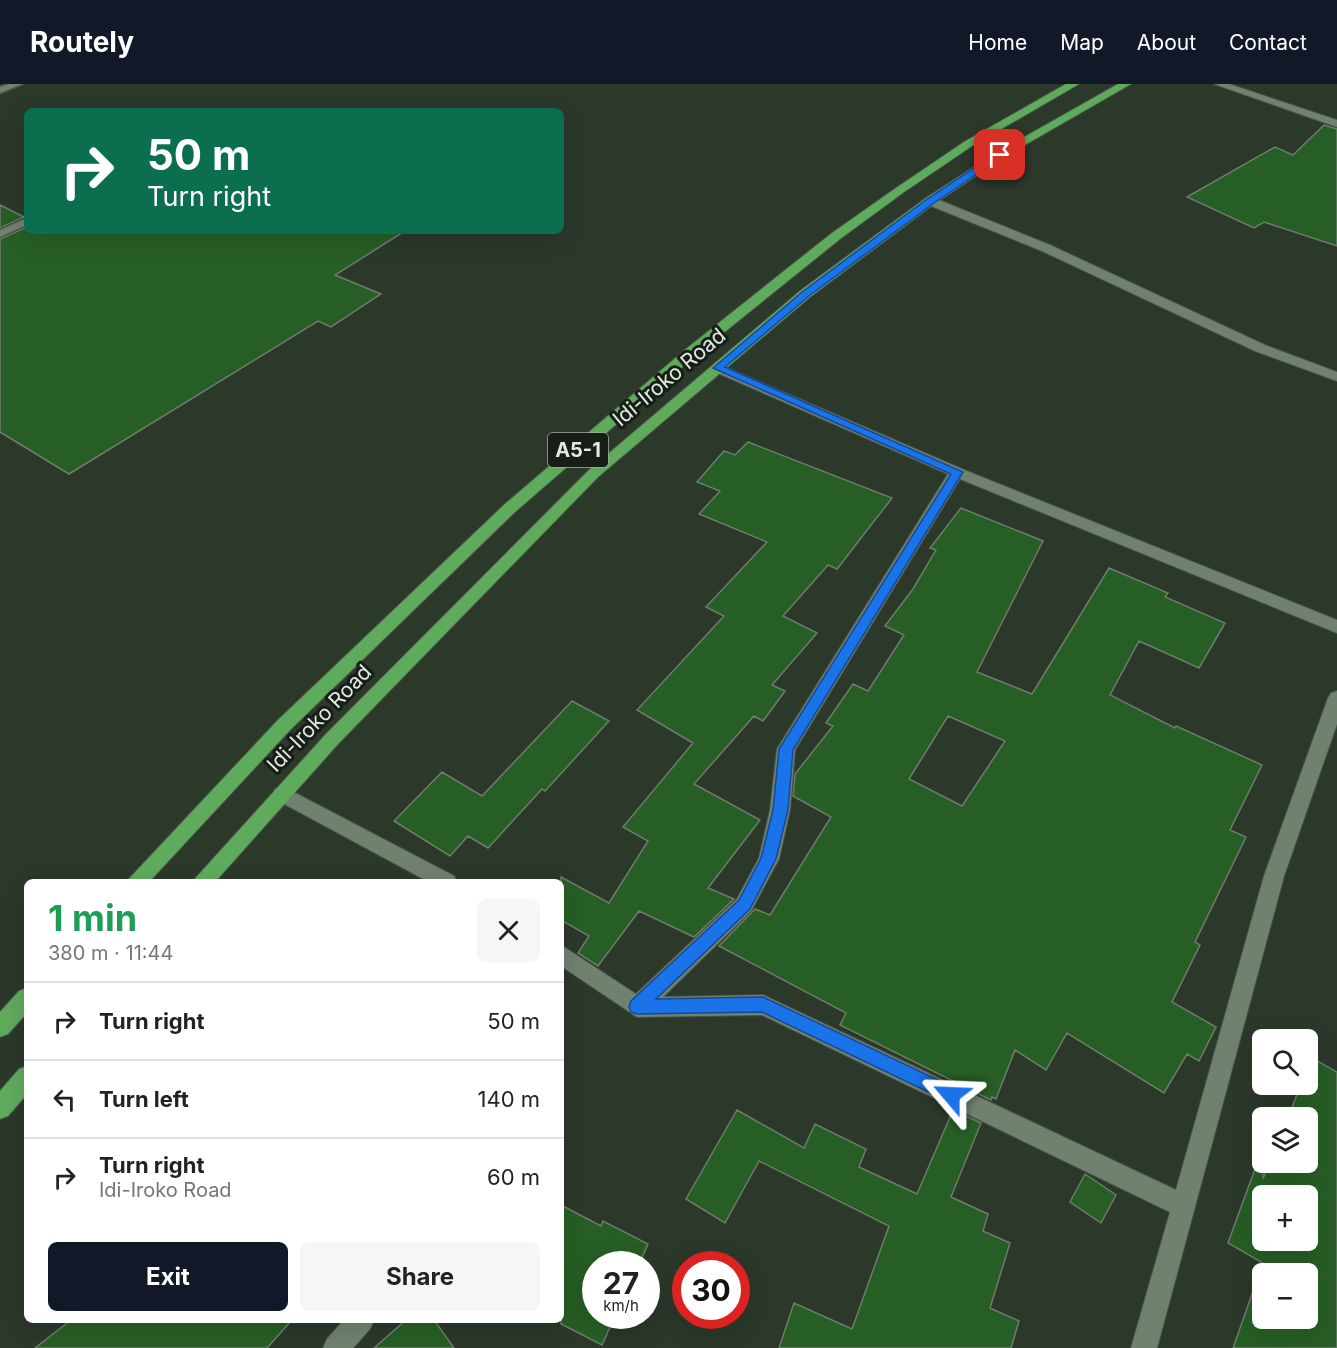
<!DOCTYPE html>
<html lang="en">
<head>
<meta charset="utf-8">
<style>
  body { margin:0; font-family:Inter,sans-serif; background:#f6f6f6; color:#222; height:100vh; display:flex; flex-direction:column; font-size:22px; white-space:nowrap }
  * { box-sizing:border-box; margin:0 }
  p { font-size:20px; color:#767676 }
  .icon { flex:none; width:33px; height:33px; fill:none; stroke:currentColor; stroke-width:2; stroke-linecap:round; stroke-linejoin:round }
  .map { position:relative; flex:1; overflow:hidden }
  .panel { position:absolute; left:24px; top:795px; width:540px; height:444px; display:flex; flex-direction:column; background:#fff; border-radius:9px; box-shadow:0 6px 24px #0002 }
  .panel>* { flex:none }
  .top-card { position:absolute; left:24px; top:24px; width:540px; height:126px; border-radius:9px; box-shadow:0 6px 24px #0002; background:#0b6e4f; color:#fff; overflow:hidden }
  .tools { position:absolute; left:1252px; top:945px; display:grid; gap:12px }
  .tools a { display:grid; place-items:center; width:66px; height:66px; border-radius:9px; background:#fff; box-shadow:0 6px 24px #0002; font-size:30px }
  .speed { position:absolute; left:582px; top:1167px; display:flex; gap:12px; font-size:30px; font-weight:700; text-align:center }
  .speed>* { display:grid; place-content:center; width:78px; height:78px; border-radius:50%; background:#fff; box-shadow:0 6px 24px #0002; line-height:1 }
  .speed small { font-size:15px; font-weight:400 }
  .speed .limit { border:9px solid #d22; background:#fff; color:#111 }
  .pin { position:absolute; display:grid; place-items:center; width:51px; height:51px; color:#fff; margin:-26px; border-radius:12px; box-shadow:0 3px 9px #0006 }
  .me { position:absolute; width:66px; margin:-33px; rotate:296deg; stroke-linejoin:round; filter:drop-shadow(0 0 4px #0008) }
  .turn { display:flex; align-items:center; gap:21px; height:126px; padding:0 24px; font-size:27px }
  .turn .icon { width:78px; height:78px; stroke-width:2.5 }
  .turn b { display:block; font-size:42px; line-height:51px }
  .round { display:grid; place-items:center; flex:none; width:63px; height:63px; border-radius:9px; background:#f6f6f6 }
  .overview { display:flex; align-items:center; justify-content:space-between; height:102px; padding:0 24px }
  h1 { font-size:36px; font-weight:700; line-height:45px; color:#1e9e55 }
  .primary-button { display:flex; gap:12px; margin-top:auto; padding:12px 24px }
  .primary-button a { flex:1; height:69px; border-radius:9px; background:#111827; color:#fff; font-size:24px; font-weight:700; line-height:69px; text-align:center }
  .primary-button a+a { background:#f6f6f6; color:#222 }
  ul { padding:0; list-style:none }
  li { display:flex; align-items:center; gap:18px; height:78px; padding:0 24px; border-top:2px solid #e0e0e0 }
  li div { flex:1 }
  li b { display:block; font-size:22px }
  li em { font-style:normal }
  header { display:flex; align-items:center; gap:36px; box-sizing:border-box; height:84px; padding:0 30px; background:#111827; color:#fff }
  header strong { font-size:28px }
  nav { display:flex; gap:33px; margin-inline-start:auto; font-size:21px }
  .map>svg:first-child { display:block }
  .building { fill:#275e25; stroke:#6d7c6c; stroke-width:1.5; fill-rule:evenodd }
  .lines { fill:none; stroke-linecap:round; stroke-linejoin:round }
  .lane-casing { stroke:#495448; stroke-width:3 }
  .street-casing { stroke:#495448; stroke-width:2 }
  .highway-casing { stroke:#495448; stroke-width:2 }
  .lane { fill:#718170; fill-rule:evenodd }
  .street { fill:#718170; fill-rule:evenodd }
  .highway { fill:#5fab5c; fill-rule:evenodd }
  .route { fill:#1a73e8; stroke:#114b97; stroke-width:1.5 }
  .labels { text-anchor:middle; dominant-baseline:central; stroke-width:6; stroke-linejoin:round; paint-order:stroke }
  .shield { fill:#171d17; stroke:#a4aca4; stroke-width:1.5 }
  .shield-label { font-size:20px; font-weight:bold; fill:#e1eae1 }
  .street-label { font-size:21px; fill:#e1eae1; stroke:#171d17 }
</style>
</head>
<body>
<header>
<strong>Routely</strong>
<nav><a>Home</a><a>Map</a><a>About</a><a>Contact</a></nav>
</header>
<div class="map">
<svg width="1337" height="1264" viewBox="0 0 1337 1264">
  <rect width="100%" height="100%" fill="#2b382a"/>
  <path class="building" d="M 1324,41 L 1337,45 L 1337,162 L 1264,138 L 1254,144 L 1187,113 L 1275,63 L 1293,71 Z
    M 0,121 L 24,133 L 0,144 Z
    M 27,143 L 27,147 L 405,147 L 335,191 L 381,210 L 331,243 L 318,237 L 69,390 L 0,348 L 0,155 Z
    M 748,358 L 892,414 L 837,485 L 828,481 L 783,532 L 817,549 L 772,601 L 785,607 L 763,637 L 754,632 L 694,700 L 760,736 L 708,804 L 734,815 L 694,853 L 639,827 L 598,882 L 578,869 L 589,852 L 561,836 L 561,793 L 609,819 L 648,757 L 623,743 L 693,659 L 637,626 L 724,532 L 706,523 L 767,458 L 699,430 L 720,407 L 697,398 L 724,367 L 735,371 Z
    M 961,424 L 1043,457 L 977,588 L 1032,610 L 1109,484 L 1168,509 L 1165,513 L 1225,539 L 1199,584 L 1139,557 L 1110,611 L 1175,644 L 1176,642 L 1262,681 L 1230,746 L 1246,753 L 1195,858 L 1200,861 L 1172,918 L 1216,943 L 1199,977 L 1187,970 L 1164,1009 L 1067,949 L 1046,986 L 1015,966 L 996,1015 L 992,1013 L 991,1016 L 840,941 L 846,929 L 719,862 L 755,825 L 770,831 L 831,733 L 793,712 L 795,690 L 833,642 L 826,639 L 853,600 L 868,607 L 904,551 L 885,542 L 913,505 L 936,466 L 930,464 ZM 948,632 L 1005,657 L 962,722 L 909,695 Z
    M 572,617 L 609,637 L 545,707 L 542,705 L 488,764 L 468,752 L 450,772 L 394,737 L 442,688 L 482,712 Z
    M 1312,974 L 1337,988 L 1337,1264 L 1233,1264 L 1263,1179 L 1228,1159 L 1259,1074 L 1263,1075 L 1263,1095 L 1270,1078 L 1308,1078 L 1308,1034 L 1288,1034 L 1301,1000 L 1308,1000 L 1308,983 ZM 1263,1112 L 1308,1112 L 1308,1156 L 1263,1156 ZM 1263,1190 L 1308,1190 L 1308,1234 L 1263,1234 Z
    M 737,1026 L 804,1064 L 815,1040 L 866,1065 L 859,1083 L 917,1110 L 953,1026 L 981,1039 L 951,1113 L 988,1130 L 983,1147 L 1010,1159 L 990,1224 L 1019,1237 L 1011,1264 L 779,1264 L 794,1219 L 852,1245 L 889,1142 L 759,1077 L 725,1139 L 686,1115 Z
    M 1085,1090 L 1116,1111 L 1101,1139 L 1070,1118 Z
    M 561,1121 L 601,1142 L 603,1137 L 648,1160 L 639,1180 L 596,1180 L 596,1232 L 615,1232 L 602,1261 L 561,1240 Z
    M 71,1236 L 292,1236 L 267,1264 L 35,1264 Z
    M 406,1236 L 434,1236 L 454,1264 L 374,1264 Z"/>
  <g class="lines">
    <defs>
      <path id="lane" d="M 8,0 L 22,0 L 0,9 L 0,3 Z
        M 27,134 L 27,141 L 0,153 L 0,146 Z"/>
      <path id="street" d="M 1214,0 L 1229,0 L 1337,36 L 1337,43 Z
        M 926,114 L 934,114 L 1050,161 L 1265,261 L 1337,288 L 1337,297 L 1255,267 L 1042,167 L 926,120 Z
        M 718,280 L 962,385 L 1337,536 L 1337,549 L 960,395 L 795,666 L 790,726 L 779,775 L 751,827 L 663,913 L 763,911 L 1176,1106 L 1264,792 L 1328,614 L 1331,609 L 1337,607 L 1337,640 L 1284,792 L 1157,1264 L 1131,1264 L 1170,1128 L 762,931 L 637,933 L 561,882 L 561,861 L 636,910 L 737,815 L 759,774 L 770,726 L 777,665 L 948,390 L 713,287 L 713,281 Z
        M 282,702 L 454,792 L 457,798 L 429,798 L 275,715 L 273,710 L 275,705 Z
        M 344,1236 L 374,1236 L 370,1245 L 353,1264 L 323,1264 L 327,1255 Z"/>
      <path id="highway" d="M 1066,0 L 1079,0 L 972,62 L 904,108 L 840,155 L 696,271 L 515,428 L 290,646 L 149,798 L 126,798 L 278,636 L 505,420 L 686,265 L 832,149 L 896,104 L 964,58 Z
        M 1118,0 L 1131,0 L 1004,73 L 934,120 L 810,213 L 598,393 L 338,660 L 215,798 L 192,798 L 326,650 L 588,387 L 800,207 L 926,114 L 996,69 Z
        M 27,904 L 27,929 L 8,950 L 0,953 L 0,928 L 19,907 Z
        M 27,982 L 27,1010 L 8,1032 L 0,1035 L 0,1007 L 19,985 Z"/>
    </defs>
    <use href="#lane" class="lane-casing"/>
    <use href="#street" class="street-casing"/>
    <use href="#highway" class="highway-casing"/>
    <use href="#lane" class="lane"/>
    <use href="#street" class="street"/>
    <use href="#highway" class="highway"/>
  </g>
  <path class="route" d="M 997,69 L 1005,71 L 934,119 L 809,212 L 725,283 L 963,388 L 793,666 L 788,726 L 776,775 L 750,825 L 656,915 L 763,913 L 957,1005 L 960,1011 L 957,1017 L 951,1019 L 762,928 L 637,930 L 631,928 L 629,923 L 631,917 L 739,816 L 761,774 L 773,726 L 779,665 L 951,390 L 713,284 L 802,208 L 927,115 Z"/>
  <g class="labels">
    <rect class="shield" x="548" y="349" width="60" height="34" rx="4.5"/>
    <g class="shield-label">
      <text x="578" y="366">A5-1</text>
    </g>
    <g class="street-label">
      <text transform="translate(669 293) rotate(-40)">Idi-Iroko Road</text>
      <text transform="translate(319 634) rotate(-46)">Idi-Iroko Road</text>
    </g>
  </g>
</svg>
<div class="tools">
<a><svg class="icon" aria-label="search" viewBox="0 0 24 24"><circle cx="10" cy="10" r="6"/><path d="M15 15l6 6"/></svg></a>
<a><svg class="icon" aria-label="layers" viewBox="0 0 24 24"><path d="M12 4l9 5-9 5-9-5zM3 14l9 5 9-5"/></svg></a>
<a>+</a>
<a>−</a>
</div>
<div class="speed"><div>27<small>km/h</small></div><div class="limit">30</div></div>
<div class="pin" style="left:1000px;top:71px;background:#d93025"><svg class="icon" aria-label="arrive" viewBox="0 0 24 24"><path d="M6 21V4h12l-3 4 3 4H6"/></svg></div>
<svg class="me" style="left:951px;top:1011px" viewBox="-20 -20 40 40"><path d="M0-17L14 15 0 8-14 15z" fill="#1a73e8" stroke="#fff" stroke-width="4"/></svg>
<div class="top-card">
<div class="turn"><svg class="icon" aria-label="right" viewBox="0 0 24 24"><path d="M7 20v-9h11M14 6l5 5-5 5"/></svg><div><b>50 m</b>Turn right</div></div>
</div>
<section class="panel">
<div class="overview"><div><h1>1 min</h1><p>380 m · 11:44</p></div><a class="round"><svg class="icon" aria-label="close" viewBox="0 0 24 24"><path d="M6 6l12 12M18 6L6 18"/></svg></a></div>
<ul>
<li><svg class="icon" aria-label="right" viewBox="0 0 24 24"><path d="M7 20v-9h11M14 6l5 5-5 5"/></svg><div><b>Turn right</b></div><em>50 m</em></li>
<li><svg class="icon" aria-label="left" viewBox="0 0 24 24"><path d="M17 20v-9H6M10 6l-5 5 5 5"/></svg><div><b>Turn left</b></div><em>140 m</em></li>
<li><svg class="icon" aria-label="right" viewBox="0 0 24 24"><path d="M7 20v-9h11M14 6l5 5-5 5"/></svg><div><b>Turn right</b><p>Idi-Iroko Road</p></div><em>60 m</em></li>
</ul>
<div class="primary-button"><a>Exit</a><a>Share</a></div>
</section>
</div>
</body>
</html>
